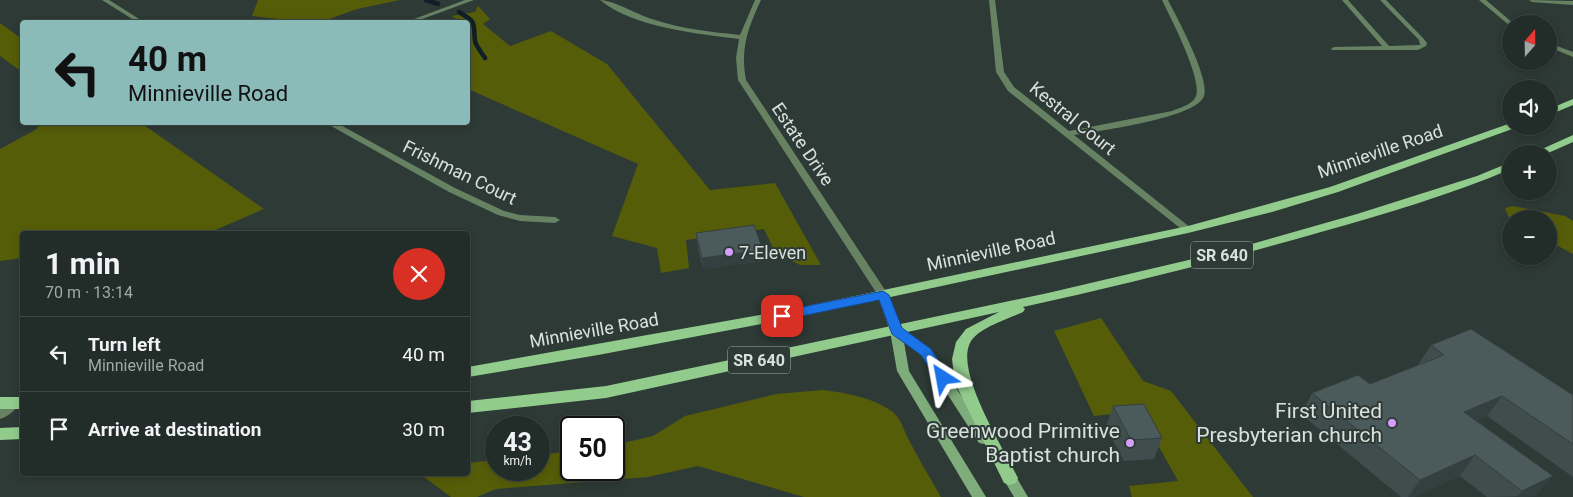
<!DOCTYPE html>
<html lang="en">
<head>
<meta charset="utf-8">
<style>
  body { margin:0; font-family:Roboto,sans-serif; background:#2a3430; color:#f1f3f6; height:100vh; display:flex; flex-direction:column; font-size:19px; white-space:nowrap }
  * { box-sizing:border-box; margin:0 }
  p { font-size:16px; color:#a2a7a8 }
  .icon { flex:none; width:28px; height:28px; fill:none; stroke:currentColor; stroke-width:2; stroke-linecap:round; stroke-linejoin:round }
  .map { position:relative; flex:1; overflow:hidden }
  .panel { position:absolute; left:20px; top:231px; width:450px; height:245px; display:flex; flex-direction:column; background:#222c28; border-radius:5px; box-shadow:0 2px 8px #0003,0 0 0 1px #3f4845 }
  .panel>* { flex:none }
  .banner { position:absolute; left:20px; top:20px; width:450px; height:105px; border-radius:5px; box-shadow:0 2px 8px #0003,0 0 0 1px #3f4845; background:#8bbbb9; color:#111; overflow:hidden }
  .needle { width:32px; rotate:20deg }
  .fabs { position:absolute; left:1502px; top:15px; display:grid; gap:10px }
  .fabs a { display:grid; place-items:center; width:55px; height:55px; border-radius:50%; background:#222c28; box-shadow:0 2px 8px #0003,0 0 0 1px #3f4845; font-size:25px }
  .speed { position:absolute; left:485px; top:416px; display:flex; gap:10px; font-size:25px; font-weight:700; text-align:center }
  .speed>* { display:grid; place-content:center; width:65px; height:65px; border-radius:50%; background:#222c28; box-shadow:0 2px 8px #0003,0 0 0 1px #3f4845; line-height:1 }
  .speed small { font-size:12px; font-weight:400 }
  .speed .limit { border:2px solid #111; border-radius:8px; background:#fff; color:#111 }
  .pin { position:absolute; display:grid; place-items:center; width:42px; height:42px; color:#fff; margin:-21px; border-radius:10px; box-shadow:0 2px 8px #0006 }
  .me { position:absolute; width:55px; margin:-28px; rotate:326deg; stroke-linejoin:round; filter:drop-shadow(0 0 4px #0008) }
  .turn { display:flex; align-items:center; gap:18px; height:105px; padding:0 25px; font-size:22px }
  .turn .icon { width:65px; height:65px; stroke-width:2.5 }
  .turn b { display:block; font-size:35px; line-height:42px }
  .round { display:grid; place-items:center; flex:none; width:52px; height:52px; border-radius:26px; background:#2a3430 }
  .overview { display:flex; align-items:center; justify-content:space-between; height:85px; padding:0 25px }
  h1 { font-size:30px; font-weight:700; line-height:38px }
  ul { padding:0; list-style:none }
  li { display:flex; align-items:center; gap:15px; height:75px; padding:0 25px; border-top:1px solid #3f4845 }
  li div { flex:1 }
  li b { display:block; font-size:19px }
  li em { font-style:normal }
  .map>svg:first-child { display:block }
  .green { fill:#565d09 }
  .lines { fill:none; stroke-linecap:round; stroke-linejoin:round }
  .stream { stroke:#0f1f25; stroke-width:4.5 }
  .minor { fill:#668263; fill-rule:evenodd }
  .secondary { fill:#7fac7b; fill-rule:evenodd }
  .primary { fill:#92cc8d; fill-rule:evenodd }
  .wall { fill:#404d4d }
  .shaded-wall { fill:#343f3f }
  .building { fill:#4b5a5a; stroke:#343f3f }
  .route { fill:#1a73e8; stroke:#114b97 }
  .poi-dot { fill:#d49cfc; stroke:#2e3a36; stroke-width:2 }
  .labels { text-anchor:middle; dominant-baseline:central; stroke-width:4; stroke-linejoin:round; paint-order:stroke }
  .shield { fill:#2e3a36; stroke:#a6aeab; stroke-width:1 }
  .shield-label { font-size:16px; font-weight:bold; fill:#d9e0dd }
  .street-label { font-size:18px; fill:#d9e0dd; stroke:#2e3a36 }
  .poi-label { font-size:18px; fill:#d9e0dd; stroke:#2e3a36; text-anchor:start }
  .near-poi-label { font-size:21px; fill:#d9e0dd; stroke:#2e3a36; text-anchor:end }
</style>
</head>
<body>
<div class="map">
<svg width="1573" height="497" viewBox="0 0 1573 497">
  <rect width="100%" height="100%" fill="#2e3a36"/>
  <path class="green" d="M 258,0 L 400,0 L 357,9 L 321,22 L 305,22 L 252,16 Z
    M 478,6 L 490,19 L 483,24 L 510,46 L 551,31 L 607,64 L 710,190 L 775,183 L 821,265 L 800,265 L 775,252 L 764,229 L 686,240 L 689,268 L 661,273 L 657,248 L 612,236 L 638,164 L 468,89 L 468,22 L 463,22 L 451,16 L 475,12 Z
    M 0,23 L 22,39 L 22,72 L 0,56 Z
    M 43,122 L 141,123 L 264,209 L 206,234 L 22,234 L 22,258 L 0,261 L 0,149 L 35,130 Z
    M 1513,206 L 1565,216 L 1573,221 L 1573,254 L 1549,241 L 1549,219 L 1512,219 L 1508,216 L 1505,208 Z
    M 1101,318 L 1143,381 L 1171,391 L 1253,497 L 1132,497 L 1129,486 L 1178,481 L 1139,411 L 1094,416 L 1054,331 Z
    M 823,390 C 846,393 870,397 890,410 C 900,416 902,426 907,436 C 917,457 930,477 941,497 L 804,497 L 698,466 L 648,477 L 496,489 L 477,497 L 451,497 L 420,474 L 468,474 L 468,463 L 496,460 L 496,470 L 539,470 L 539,455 L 571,451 L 571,470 L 614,470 L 614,445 L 653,436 L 685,416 L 776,394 Z"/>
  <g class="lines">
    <path class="stream" d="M 426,0 L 438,4
      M 459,12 C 477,23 473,21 475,41 C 476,46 482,53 485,58"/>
    <path class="minor" d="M 102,0 L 109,0 L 144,22 L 137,22 Z
      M 465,0 L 474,0 L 414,22 L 406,22 Z
      M 600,0 C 613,0 640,16 655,20 C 682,29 712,32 740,35 L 755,0 L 761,0 C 748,28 740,48 746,80 L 887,293 L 888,295 L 887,297 L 879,297 L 738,80 L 736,58 L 739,39 C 698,34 632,27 600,0 Z
      M 989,0 L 995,0 L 1004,72 L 1014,87 L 1069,131 L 1172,111 C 1179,108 1191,105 1195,98 C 1205,83 1170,17 1162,0 L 1168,0 C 1177,18 1210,78 1204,96 C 1197,118 1098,131 1074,135 L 1191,228 L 1193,230 L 1191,232 L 1185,232 L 1008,91 L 996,72 Z
      M 1342,0 L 1348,0 L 1389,46 L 1420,45 L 1419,40 L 1380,0 L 1386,0 L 1423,38 L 1427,43 L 1426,46 L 1418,50 L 1332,50 L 1331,49 L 1334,47 L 1382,46 Z
      M 1479,0 L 1486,0 L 1514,24 L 1509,25 Z
      M 1529,0 L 1573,1 L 1573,5 L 1532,2 Z
      M 1549,43 L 1573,52 L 1573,57 L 1549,47 Z
      M 324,122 L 335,122 L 455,188 L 504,211 L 520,215 L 555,217 L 560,220 L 555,223 L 520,221 L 498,215 L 449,192 Z
      M 13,399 L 17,401 L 19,404 C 16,410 7,417 0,419 L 0,407 Z"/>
    <path class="secondary" d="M 883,292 L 888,295 L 901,329 L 930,349 L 990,439 L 989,443 L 984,444 L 979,443 L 922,355 L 904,342 L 909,371 L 986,497 L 972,497 L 897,371 L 890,331 L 878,295 Z
      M 1006,467 L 1011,468 L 1028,497 L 1014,497 L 999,472 L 1001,468 Z"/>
    <path class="primary" d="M 1573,99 L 1573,105 L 1549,115 L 1549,109 Z
      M 1511,123 L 1511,126 L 1516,126 L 1515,128 L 1338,192 L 1272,212 L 1188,233 L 793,318 L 598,355 L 468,377 L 468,367 L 793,309 L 1188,226 L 1330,187 Z
      M 1573,135 L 1573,142 L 1546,154 L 1531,154 Z
      M 1511,162 L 1511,169 C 1450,195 1385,214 1321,232 C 1223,260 1123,285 1023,307 L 1025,309 L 1023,312 C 1008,319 977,328 970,343 C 955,373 1004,449 1018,478 L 1016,483 L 1010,485 L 1004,483 L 955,383 L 952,359 L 956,342 L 966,329 L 999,312 L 606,398 L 468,413 L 468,401 L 606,386 L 1048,293 L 1227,251 L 1357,214 L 1477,176 Z
      M 0,397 L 22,397 L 22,409 L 0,409 Z
      M 22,427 L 22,439 L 0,440 L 0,428 Z"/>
  </g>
  <path class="wall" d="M 696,233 L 763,261 L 703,269 L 697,244 Z
    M 1431,345 L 1573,395 L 1573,477 L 1487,416 L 1476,421 L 1536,496 L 1487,497 L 1460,476 L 1414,497 L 1401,497 L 1301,414 L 1312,393 L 1370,384 L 1418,365 Z
    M 1113,406 L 1162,438 L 1154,459 L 1124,461 L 1106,427 Z"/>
  <path class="shaded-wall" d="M 763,250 L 763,261 L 703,269 L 702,258 Z
    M 1502,396 L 1487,416 L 1450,433 L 1464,412 Z
    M 1475,455 L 1460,476 L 1414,497 L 1408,497 L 1420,480 Z
    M 1553,476 L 1536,496 L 1517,497 L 1522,491 Z"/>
  <path class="building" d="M 754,225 L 763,250 L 702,258 L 696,233 Z
    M 1471,329 L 1573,395 L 1573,444 L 1502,396 L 1464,412 L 1553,476 L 1522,491 L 1475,455 L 1420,480 L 1312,393 L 1358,375 L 1370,384 L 1444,355 L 1431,345 Z
    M 1144,404 L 1162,438 L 1131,440 L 1113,406 Z"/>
  <path class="route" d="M 883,291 L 889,295 L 902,328 L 931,349 L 950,378 L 948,381 L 938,381 L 921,355 L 892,334 L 879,300 L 782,320 L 776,316 L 782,311 Z"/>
  <g class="poi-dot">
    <circle cx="729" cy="252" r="5"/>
    <circle cx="1392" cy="423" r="5"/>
    <circle cx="1130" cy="443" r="5"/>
  </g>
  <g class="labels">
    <g class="shield">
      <rect x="1191" y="241.5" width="62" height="27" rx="4"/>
      <rect x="728" y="346.5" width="62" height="27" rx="4"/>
    </g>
    <g class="shield-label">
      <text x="1222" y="255">SR 640</text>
      <text x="759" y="360">SR 640</text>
    </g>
    <g class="street-label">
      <text transform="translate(1073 118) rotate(39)">Kestral Court</text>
      <text transform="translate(803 144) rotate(56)">Estate Drive</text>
      <text transform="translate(1380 151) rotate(-19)">Minnieville Road</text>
      <text transform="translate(460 172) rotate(26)">Frishman Court</text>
      <text transform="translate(991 251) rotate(-12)">Minnieville Road</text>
      <text transform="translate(594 330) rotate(-10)">Minnieville Road</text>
    </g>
    <g class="poi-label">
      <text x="739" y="252">7-Eleven</text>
    </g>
    <g class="near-poi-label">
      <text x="1382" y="411">First United<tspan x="1382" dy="24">Presbyterian church</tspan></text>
      <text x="1120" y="431">Greenwood Primitive<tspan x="1120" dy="24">Baptist church</tspan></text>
    </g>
  </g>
</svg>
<div class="fabs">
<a><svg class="needle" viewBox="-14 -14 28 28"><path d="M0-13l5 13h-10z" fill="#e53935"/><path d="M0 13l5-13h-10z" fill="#a2a7a8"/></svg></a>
<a><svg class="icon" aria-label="sound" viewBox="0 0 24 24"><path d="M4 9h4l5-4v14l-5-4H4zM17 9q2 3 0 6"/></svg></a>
<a>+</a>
<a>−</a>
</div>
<div class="speed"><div>43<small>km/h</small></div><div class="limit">50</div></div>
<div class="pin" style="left:782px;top:316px;background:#d93025"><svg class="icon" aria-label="arrive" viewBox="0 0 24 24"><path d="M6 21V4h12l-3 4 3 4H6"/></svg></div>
<svg class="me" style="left:943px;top:378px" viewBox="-20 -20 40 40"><path d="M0-17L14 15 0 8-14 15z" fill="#1a73e8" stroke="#fff" stroke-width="4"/></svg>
<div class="banner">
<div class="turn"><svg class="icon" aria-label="left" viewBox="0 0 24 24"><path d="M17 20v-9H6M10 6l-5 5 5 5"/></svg><div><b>40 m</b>Minnieville Road</div></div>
</div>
<section class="panel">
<div class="overview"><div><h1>1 min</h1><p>70 m · 13:14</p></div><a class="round" style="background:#d93025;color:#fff"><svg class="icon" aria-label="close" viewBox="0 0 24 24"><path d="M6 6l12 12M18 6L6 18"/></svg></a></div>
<ul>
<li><svg class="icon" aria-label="left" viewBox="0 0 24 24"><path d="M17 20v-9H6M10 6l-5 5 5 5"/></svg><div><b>Turn left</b><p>Minnieville Road</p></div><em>40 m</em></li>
<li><svg class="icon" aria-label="arrive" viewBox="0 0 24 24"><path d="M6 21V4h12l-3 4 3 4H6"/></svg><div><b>Arrive at destination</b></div><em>30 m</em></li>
</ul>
</section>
</div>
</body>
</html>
